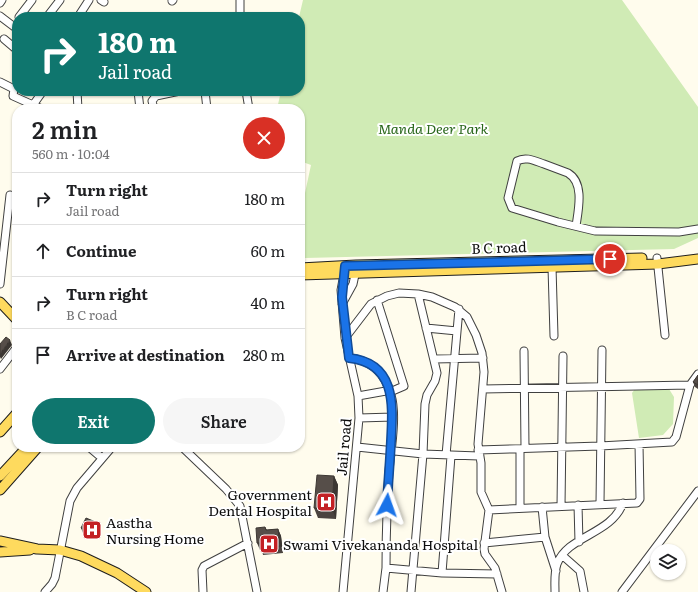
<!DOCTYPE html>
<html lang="en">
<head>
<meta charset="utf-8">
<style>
  body { margin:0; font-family:Literata,serif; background:#f6f6f6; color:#202124; height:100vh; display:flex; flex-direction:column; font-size:15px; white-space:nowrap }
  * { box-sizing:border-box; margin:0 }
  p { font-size:13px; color:#757577 }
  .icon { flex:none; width:22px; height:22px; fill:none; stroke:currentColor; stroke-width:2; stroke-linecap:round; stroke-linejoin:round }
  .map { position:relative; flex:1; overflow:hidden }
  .panel { position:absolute; left:12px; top:104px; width:293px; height:348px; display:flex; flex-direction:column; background:#fff; border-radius:16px; box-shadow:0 1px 3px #0004 }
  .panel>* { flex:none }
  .top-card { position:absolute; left:12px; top:12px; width:293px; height:84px; border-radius:16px; box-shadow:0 1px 3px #0004; background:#0f766e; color:#fff; overflow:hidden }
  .tools { position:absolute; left:650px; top:544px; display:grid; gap:8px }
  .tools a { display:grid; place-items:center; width:36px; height:36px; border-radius:50%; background:#fff; box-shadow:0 1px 3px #0004; font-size:20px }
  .pin { position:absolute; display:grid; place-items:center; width:34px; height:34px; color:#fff; margin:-17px; border:2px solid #fff; border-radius:50%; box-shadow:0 1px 4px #0007 }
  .me { position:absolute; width:44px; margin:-22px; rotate:4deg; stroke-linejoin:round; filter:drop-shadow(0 0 3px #0008) }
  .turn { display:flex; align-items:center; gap:14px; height:84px; padding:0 20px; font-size:18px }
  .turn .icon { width:52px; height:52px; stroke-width:2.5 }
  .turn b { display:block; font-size:28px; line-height:34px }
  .round { display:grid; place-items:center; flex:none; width:42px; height:42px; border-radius:21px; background:#f6f6f6 }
  .overview { display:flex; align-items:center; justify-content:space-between; height:68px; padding:0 20px }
  h1 { font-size:24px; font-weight:600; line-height:30px }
  .action { display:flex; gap:8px; margin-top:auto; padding:8px 20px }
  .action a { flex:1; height:46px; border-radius:24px; background:#0f766e; color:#fff; font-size:16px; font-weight:600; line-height:46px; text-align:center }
  .action a+a { background:#f6f6f6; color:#202124 }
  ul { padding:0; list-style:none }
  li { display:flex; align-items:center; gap:12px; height:52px; padding:0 20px; border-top:1px solid #e0e0e0 }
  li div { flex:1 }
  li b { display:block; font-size:15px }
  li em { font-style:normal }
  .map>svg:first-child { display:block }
  .green { fill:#d0ebb5 }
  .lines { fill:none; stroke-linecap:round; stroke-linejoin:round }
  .minor-casing { stroke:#404040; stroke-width:9 }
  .major-casing { stroke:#1e1e1e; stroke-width:11 }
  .minor { stroke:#fff; stroke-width:7 }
  .major { stroke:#feda5e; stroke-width:9 }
  .wall { fill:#4a433f }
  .shaded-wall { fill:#3c3733 }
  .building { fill:#564e49; stroke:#3c3733 }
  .route-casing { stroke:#114b97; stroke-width:10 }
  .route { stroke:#1a73e8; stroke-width:7 }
  .labels { text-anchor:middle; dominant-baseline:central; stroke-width:4; stroke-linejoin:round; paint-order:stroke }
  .park-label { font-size:14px; font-style:italic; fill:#29671b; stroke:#fff }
  .street-label { font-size:14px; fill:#0d0d0d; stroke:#fff }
  .poi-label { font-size:14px; fill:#0d0d0d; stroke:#fff; text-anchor:start }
</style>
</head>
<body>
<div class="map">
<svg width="698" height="592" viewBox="0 0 698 592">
  <rect width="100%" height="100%" fill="#fffced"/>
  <path class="green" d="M 303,0 L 622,0 L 698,107 L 698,238 L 674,249 L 305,258 L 300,242 L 300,210 L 302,207 L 311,165 L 300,161 L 300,109 L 277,109 L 281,91 L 300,91 L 299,17 Z
    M 635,389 L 669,389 L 674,397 L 673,424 L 663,435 L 639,438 L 632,393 Z"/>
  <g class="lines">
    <defs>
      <path id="minor" d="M 101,0 L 104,2
        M 240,0 L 240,17
        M 172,1 L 173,0
        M 0,3 L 2,0
        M 0,16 L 17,29
        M 19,17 L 32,0
        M 47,17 L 60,0
        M 78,17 L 89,0
        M 4,39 L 17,50
        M 0,82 L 14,89 L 13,96 L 42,109
        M 77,91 L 78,109
        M 138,91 L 140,109
        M 205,91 L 207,109
        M 246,91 L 249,109
        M 33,105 L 43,91
        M 154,109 L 152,101 L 156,96 L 180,91
        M 576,226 C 578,211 585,183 568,173 C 560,170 552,167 544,164 C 535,161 526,156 517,161 L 508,198 L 512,208 L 558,222 L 595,231 L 679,232 L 698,229
        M 657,258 L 665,335
        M 552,267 L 554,336
        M 0,284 L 10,195
        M 342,304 L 353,284 L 356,270
        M 426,328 L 457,331
        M 345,338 L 371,304 L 387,296 L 399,293 L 418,294 L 432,297 L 455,307 L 467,317 L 476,335 L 482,353 L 484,372 L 478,444 L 481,463 L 481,492 L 489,510 L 484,549 L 485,554 L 495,568 L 502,592
        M 524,351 L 525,448
        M 349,358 C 371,360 385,373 391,395 C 397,415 391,449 389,471 C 387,503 386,535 386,568
        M 434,359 L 483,358
        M 0,369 L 17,347
        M 483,389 L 690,385
        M 358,396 L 386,391 L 390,392 L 404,386 L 377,300
        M 359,418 L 393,417
        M 89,447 L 102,458
        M 182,447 L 226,489 L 240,506 L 257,592
        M 357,447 L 423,454 L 479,456
        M 520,449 L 520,508
        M 478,450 L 600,446 L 672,442 L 676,437 L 690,385 L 698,374
        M 446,455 L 459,309
        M 600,503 L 602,350
        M 578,505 L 579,542
        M 561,506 L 563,356
        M 542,507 L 545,537 L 556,571
        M 489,510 L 637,503 L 640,499 L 639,444
        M 484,543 L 545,537
        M 563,556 L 580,571 L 584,592
        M 442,573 L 451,456
        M 45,592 L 52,584 L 55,578 L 70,501 L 77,488 L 112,447
        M 203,592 L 202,570 L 204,566 L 248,543
        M 343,592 L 359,418 L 358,396 L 345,338 L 341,290 L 345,269
        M 383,592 L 386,568 L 442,573 L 497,574
        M 411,592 L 423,454 L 425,404 L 427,395 L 435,381 L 437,373 L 418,294
        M 555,592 C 555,583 554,573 557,564 C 568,535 611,535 623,503
        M 622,592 L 698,491"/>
      <path id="major" d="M 300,268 L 356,265 L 642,258
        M 300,275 L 658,264 L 698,259
        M 0,302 L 17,320
        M 0,432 L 17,413
        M 0,476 L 27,447
        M 0,490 L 38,447
        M 0,541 L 37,549 L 60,550 L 81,556 L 117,573 L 146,592
        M 0,552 L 30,550"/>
    </defs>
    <use href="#minor" class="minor-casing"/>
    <use href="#major" class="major-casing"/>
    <use href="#minor" class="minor"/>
    <use href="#major" class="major"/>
  </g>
  <path class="wall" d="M 698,375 L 698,389 L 695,387 L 693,382 Z
    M 334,476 L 338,485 L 336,519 L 318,518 L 314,508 Z
    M 98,523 L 100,528 L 95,539 L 83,533 L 81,528 Z
    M 265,527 L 267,530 L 278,529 L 281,536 L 283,553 L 263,555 L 262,550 L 260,550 L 257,543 Z"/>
  <path class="shaded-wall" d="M 10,340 L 12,345 L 1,359 L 0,357 L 0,354 Z
    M 334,476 L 338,485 L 336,519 L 332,509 Z
    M 98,523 L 100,528 L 95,539 L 93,534 Z
    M 278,529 L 281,536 L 283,553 L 280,546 Z"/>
  <path class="building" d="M 6,337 L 10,340 L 0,354 L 0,344 Z
    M 698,375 L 698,385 L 693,382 Z
    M 317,475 L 334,476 L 332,509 L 314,508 Z
    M 86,518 L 98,523 L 93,534 L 81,528 Z
    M 265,527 L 266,530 L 278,529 L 280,546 L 261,548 L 260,543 L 257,543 L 256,528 Z"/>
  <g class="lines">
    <defs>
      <path id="route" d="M 387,505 C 388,483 390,462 391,441 C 393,404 396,363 349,358 L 342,297 L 345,266 L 610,259"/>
    </defs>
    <use href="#route" class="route-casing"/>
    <use href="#route" class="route"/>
  </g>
  <defs>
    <symbol id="hospital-square" viewBox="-11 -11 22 22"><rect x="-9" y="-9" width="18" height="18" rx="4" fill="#c32024" stroke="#fff"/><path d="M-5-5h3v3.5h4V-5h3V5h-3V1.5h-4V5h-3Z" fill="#fff"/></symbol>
  </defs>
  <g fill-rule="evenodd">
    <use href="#hospital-square" x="315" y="491" width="22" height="22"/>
    <use href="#hospital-square" x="81" y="519" width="22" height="22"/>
    <use href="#hospital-square" x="258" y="533" width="22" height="22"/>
  </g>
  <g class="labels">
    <g class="park-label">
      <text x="433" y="128">Manda Deer Park</text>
    </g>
    <g class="street-label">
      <text transform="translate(499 247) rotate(-2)">B C road</text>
      <text transform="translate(343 447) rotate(-85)">Jail road</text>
    </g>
    <g class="poi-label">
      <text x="312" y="494" text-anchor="end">Government<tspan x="312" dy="16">Dental Hospital</tspan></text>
      <text x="106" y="522">Aastha<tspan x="106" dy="16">Nursing Home</tspan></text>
      <text x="283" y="544">Swami Vivekananda Hospital</text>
    </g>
  </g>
</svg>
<div class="tools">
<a><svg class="icon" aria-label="layers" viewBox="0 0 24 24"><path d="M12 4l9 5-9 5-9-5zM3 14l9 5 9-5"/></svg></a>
</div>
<div class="pin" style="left:610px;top:259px;background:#d93025"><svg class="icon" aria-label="arrive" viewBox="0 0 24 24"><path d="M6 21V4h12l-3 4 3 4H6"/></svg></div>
<svg class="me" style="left:387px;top:505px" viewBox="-20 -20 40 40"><path d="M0-17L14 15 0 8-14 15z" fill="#1a73e8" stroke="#fff" stroke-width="4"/></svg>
<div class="top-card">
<div class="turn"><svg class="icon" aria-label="right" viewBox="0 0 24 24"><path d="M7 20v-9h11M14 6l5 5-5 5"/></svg><div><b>180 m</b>Jail road</div></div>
</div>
<section class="panel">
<div class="overview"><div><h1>2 min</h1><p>560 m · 10:04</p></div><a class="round" style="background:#d93025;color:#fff"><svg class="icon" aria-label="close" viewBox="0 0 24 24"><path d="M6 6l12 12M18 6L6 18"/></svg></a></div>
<ul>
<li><svg class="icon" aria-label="right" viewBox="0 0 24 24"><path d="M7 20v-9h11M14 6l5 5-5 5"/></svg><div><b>Turn right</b><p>Jail road</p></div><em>180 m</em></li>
<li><svg class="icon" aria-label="ahead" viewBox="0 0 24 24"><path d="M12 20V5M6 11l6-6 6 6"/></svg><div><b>Continue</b></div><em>60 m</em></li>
<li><svg class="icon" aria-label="right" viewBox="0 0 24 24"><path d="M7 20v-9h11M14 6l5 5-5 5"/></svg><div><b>Turn right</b><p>B C road</p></div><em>40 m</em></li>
<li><svg class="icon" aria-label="arrive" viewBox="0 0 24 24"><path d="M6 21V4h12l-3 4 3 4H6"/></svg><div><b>Arrive at destination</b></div><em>280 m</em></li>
</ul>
<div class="action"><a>Exit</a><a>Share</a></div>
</section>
</div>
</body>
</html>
